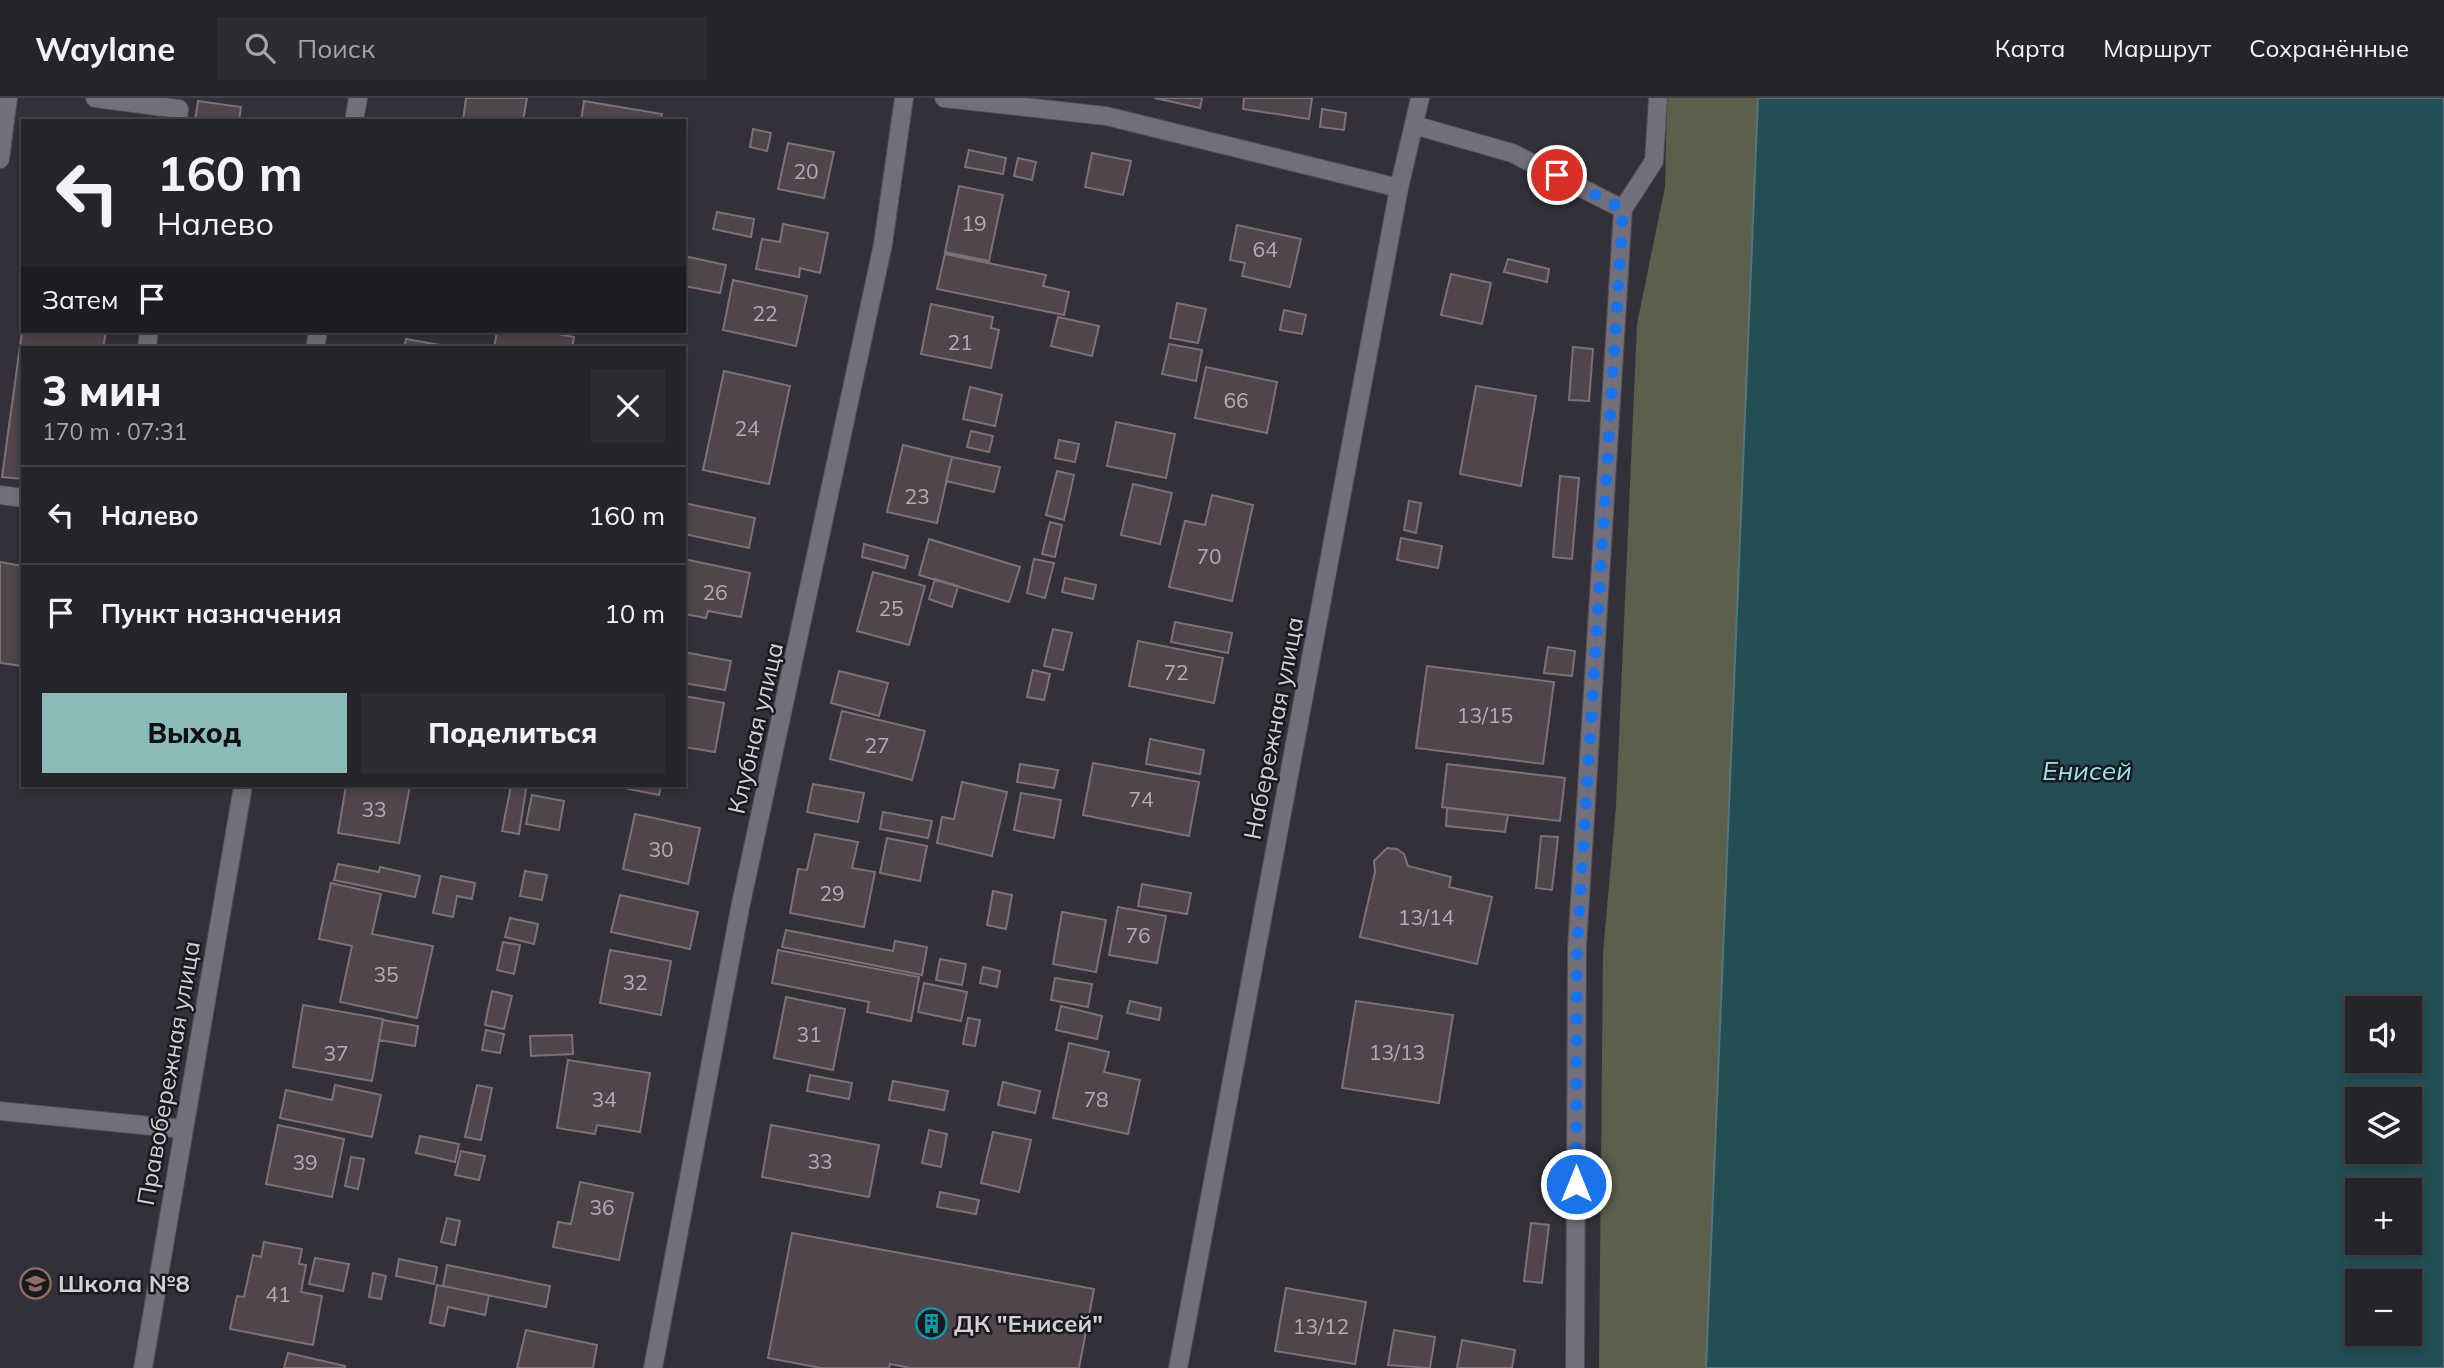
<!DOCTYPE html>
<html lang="ru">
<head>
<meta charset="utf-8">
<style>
  body { margin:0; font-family:Mulish,sans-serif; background:#2e2c33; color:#f1f3f6; height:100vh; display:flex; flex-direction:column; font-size:26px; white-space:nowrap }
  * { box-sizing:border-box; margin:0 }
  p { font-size:23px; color:#a4a4a9 }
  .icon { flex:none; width:38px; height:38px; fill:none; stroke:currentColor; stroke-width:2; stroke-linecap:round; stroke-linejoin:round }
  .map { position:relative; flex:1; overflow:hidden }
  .side { position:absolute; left:21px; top:248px; width:665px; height:441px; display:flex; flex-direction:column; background:#26242b; border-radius:0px; box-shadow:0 4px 10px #0003,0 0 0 2px #424147 }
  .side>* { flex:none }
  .hud { position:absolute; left:21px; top:21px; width:665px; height:214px; border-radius:0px; box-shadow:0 4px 10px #0003,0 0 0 2px #424147; background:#26242b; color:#f1f3f6; overflow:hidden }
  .tools { position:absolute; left:2345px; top:898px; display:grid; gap:14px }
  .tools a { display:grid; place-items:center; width:77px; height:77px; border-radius:0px; background:#26242b; box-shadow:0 4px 10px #0003,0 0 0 2px #424147; font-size:35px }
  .pin { position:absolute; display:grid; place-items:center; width:60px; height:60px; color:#fff; margin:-30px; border:4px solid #fff; border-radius:50%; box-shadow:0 2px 7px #0007 }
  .me { position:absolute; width:77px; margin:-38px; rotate:0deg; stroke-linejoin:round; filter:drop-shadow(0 0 5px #0008) }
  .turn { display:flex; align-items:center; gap:24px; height:147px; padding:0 21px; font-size:32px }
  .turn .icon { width:91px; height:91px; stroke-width:2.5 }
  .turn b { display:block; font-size:49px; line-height:60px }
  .then { display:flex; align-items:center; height:66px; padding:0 21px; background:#0003; gap:14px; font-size:26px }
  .round { display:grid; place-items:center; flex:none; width:74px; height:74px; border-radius:0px; background:#2e2c33 }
  .overview { display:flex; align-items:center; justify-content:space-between; height:119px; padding:0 21px }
  h1 { font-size:42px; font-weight:800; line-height:52px }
  .primary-button { display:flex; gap:14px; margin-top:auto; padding:14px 21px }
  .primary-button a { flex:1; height:80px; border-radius:0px; background:#8bbbb9; color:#111; font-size:28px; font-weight:800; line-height:80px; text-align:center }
  .primary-button a+a { background:#2e2c33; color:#f1f3f6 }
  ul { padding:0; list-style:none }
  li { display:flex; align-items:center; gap:21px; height:98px; padding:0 21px; border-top:2px solid #424147 }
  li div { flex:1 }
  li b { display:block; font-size:26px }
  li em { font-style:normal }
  header { display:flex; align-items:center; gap:42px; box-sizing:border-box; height:98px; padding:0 35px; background:#26242b; border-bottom:2px solid #424147 }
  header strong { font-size:33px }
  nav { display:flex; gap:38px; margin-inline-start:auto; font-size:24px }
  .search { width:490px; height:63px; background:#2e2c33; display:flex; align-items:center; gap:18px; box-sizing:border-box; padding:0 24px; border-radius:0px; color:#a4a4a9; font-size:26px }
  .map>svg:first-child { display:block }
  .green { fill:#5b5f4b }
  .water { fill:#224e54; stroke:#57757b; stroke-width:2; fill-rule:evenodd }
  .building { fill:#4f454b; stroke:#7d7178; stroke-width:2 }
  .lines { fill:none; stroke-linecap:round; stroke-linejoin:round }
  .lane-casing { stroke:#4f4c53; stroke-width:20 }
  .street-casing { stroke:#4f4c53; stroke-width:20 }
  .secondary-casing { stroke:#4f4c53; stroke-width:20 }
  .lane { stroke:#736f7a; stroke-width:18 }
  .street { stroke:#736f7a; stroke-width:18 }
  .secondary { stroke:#736f7a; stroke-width:18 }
  .route { stroke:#1a73e8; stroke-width:12; stroke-dasharray:0 21.6 }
  .labels { text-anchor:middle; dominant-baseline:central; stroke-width:5; stroke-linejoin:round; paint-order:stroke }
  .number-label { font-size:21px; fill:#b2aeb4 }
  .street-label { font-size:24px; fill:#d3d1d7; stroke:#1a191d }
  .poi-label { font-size:24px; font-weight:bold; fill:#d3d1d7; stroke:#1a191d; text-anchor:start }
  .water-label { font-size:26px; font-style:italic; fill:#95e6f0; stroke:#1a191d }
</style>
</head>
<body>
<header>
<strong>Waylane</strong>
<div class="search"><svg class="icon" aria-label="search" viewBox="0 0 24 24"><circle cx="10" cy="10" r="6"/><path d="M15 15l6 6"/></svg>Поиск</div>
<nav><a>Карта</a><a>Маршрут</a><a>Сохранённые</a></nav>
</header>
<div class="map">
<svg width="2444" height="1270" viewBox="0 0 2444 1270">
  <rect width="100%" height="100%" fill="#333039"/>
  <path class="green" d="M 1667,0 L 1758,0 L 1706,1270 L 1599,1270 L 1603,855 L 1616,708 L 1637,226 L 1665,89 Z"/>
  <path class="water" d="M 1758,0 L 2444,0 L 2444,1270 L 1706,1270 ZM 2357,910 L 2410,910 L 2410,962 L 2357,962 ZM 2357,1001 L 2410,1001 L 2410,1054 L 2357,1054 ZM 2357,1092 L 2410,1092 L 2410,1144 L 2357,1144 ZM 2357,1183 L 2410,1183 L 2410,1236 L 2357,1236 Z"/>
  <path class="building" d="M 466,0 L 527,0 L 523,23 L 463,23 Z
    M 1155,0 L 1202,0 L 1200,10 Z
    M 1244,0 L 1312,0 L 1309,21 L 1243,11 Z
    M 198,3 L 241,9 L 239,23 L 195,23 Z
    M 584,3 L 662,16 L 661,23 L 581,23 Z
    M 1322,11 L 1346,15 L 1344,32 L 1320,29 Z
    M 753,31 L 771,35 L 767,53 L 750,49 Z
    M 788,45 L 834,54 L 824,100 L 778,91 Z
    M 969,52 L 1006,60 L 1003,76 L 965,69 Z
    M 1092,55 L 1131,63 L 1123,97 L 1085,89 Z
    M 1018,60 L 1036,64 L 1032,82 L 1014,78 Z
    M 959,88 L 1003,97 L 989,163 L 945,154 Z
    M 717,114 L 754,121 L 751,139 L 713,131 Z
    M 783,126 L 828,135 L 820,175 L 800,170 L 799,179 L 756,171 L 762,141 L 780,144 Z
    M 1237,127 L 1301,141 L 1290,189 L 1242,178 L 1245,165 L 1230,162 Z
    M 945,156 L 1046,177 L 1043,188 L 1069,194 L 1064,217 L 937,191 Z
    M 684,158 L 726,167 L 720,195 L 684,188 Z
    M 1508,161 L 1549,171 L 1547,184 L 1504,174 Z
    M 1451,176 L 1491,185 L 1482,226 L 1441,217 Z
    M 733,182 L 807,198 L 796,248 L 723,232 Z
    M 1177,205 L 1206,211 L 1198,245 L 1170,240 Z
    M 931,206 L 993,219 L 991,230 L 999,232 L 991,270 L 921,256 Z
    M 1284,212 L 1306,217 L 1302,236 L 1280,232 Z
    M 1058,219 L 1099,228 L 1092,258 L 1051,248 Z
    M 23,226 L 23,233 L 106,233 L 103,250 L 23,250 L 23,381 L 2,379 Z
    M 497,233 L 542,233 L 574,239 L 572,250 L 494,250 Z
    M 406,241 L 457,250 L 404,250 Z
    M 1169,246 L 1202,252 L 1196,283 L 1162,276 Z
    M 1573,249 L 1593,251 L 1589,303 L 1569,302 Z
    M 1206,269 L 1277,284 L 1267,335 L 1195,320 Z
    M 724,273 L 790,288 L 769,386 L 703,372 Z
    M 1476,288 L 1536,298 L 1521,388 L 1460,376 Z
    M 970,289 L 1002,297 L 995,328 L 963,321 Z
    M 1116,324 L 1175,336 L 1166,380 L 1107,368 Z
    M 971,333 L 993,338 L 989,354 L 967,349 Z
    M 1059,342 L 1079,346 L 1075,364 L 1055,360 Z
    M 903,347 L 952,359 L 937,425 L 887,414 Z
    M 952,359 L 1000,369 L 994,394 L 946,383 Z
    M 1057,373 L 1074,377 L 1064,422 L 1046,417 Z
    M 1560,378 L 1579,380 L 1572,461 L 1553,459 Z
    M 1133,386 L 1172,395 L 1160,446 L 1121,437 Z
    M 1212,397 L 1253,407 L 1232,503 L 1169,489 L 1185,423 L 1205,427 Z
    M 1409,403 L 1421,405 L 1416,435 L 1404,432 Z
    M 684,405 L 755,420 L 749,450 L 684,436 Z
    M 1050,424 L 1062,427 L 1055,459 L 1042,456 Z
    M 1401,440 L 1442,448 L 1438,470 L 1397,462 Z
    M 929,441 L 1020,469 L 1009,504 L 919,477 Z
    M 864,446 L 908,458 L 905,470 L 862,459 Z
    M 684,461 L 750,475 L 741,519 L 708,513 L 706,520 L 684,516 Z
    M 1034,461 L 1054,465 L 1045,500 L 1027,495 Z
    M 0,464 L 23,468 L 23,568 L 0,565 Z
    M 873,474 L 925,488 L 909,547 L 857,533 Z
    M 1065,480 L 1096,487 L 1093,501 L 1062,494 Z
    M 935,481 L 958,488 L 952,509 L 929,501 Z
    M 1175,524 L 1232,535 L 1228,555 L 1171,544 Z
    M 1053,531 L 1072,535 L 1063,572 L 1044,568 Z
    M 1138,543 L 1223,560 L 1214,605 L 1129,588 Z
    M 1548,549 L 1575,553 L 1572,578 L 1544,575 Z
    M 684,554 L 731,563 L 725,592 L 684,585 Z
    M 1427,568 L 1554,584 L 1543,666 L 1416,650 Z
    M 1033,572 L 1050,576 L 1044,602 L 1027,599 Z
    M 839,573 L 888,585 L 879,618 L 831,605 Z
    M 684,598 L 724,605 L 715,654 L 684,649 Z
    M 842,613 L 925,633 L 912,682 L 830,661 Z
    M 1150,641 L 1204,652 L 1200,676 L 1146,666 Z
    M 1093,665 L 1199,684 L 1189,738 L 1083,717 Z
    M 1020,666 L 1058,672 L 1054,690 L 1017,684 Z
    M 1447,666 L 1565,680 L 1560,723 L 1442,709 Z
    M 962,684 L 1007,694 L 992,758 L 937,745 L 942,719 L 954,721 Z
    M 813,686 L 864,695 L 858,724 L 807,714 Z
    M 346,688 L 410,688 L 399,745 L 338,735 Z
    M 511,688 L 526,691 L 519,736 L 502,733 Z
    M 628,688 L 661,688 L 659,697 L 628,691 Z
    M 1021,695 L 1061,702 L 1054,740 L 1014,732 Z
    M 532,697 L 564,703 L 559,732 L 526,726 Z
    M 1447,710 L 1508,717 L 1505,734 L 1446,728 Z
    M 883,714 L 932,723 L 928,740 L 880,731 Z
    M 635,716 L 700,730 L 688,786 L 623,771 Z
    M 815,736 L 858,744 L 852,770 L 875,774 L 864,829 L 790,815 L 798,771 L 807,772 Z
    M 1541,738 L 1558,739 L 1552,792 L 1536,790 Z
    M 887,740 L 927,748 L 920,783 L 880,775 Z
    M 1387,750 L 1397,751 L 1404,756 L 1408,768 L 1451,779 L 1449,789 L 1492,799 L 1477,866 L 1360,839 L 1375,774 L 1374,763 Z
    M 338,766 L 379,774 L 380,769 L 420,778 L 415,799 L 334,782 Z
    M 525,773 L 547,777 L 542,802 L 520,798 Z
    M 441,778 L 475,785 L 472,801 L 457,798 L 453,819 L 433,815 Z
    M 331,785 L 381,796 L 372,836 L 433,848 L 417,920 L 340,904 L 352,848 L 319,841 Z
    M 1142,786 L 1191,795 L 1187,816 L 1138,808 Z
    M 993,793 L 1012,797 L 1006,831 L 987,827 Z
    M 620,797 L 698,814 L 690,851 L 611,834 Z
    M 1118,809 L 1166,818 L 1157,865 L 1109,857 Z
    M 1062,814 L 1106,822 L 1096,874 L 1053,866 Z
    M 510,820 L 538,826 L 534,846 L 505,839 Z
    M 786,832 L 893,853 L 895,843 L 927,849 L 922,877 L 782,849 Z
    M 503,844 L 520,847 L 514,876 L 497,872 Z
    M 610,852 L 671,863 L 661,917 L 600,905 Z
    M 778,852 L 919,879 L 911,923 L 867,914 L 869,904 L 772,885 Z
    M 940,861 L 966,866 L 962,887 L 936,882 Z
    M 983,869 L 1000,873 L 997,889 L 980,885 Z
    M 1055,880 L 1092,886 L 1088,909 L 1051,902 Z
    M 924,885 L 967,894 L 961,923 L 918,914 Z
    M 492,893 L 512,898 L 504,931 L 485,927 Z
    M 786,899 L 845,911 L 833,972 L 774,960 Z
    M 1130,903 L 1161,910 L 1159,922 L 1127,915 Z
    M 1356,903 L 1453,917 L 1439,1005 L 1342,990 Z
    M 303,907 L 383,921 L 372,983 L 293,969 Z
    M 1061,908 L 1102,918 L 1097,941 L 1056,932 Z
    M 968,920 L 980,922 L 975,948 L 963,946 Z
    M 383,922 L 418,928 L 415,948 L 379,942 Z
    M 486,932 L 504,936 L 500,955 L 482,952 Z
    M 572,937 L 573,956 L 531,958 L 530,938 Z
    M 1069,945 L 1109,954 L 1104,974 L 1140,982 L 1128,1036 L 1053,1020 Z
    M 568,962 L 650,975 L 640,1034 L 597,1027 L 595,1036 L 557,1030 Z
    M 810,977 L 852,985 L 849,1001 L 807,993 Z
    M 893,983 L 948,993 L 944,1012 L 889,1002 Z
    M 1003,984 L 1040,993 L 1035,1015 L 998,1007 Z
    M 335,987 L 381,997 L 372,1039 L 280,1020 L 286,992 L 332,1002 Z
    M 477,987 L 492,990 L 481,1042 L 465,1039 Z
    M 278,1027 L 344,1041 L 332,1099 L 266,1086 Z
    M 771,1027 L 879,1047 L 869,1099 L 762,1079 Z
    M 929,1032 L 947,1036 L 941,1069 L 922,1065 Z
    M 993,1034 L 1031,1042 L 1019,1094 L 981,1085 Z
    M 420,1038 L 459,1046 L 455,1064 L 416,1055 Z
    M 461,1053 L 485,1058 L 479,1082 L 455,1077 Z
    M 351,1059 L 364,1061 L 358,1091 L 345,1088 Z
    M 580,1084 L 633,1095 L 619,1162 L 553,1149 L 558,1124 L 571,1126 Z
    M 940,1094 L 979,1102 L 976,1116 L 937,1109 Z
    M 447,1120 L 460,1123 L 455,1147 L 441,1144 Z
    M 1531,1125 L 1549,1127 L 1542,1185 L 1524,1183 Z
    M 792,1135 L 1094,1191 L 1079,1270 L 910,1270 L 890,1266 L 889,1270 L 821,1270 L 768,1260 Z
    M 264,1144 L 302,1151 L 299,1166 L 306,1167 L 301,1194 L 322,1198 L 313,1247 L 230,1231 L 237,1198 L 244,1199 L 253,1157 L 261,1159 Z
    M 315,1160 L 349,1166 L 343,1193 L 309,1186 Z
    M 399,1161 L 437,1169 L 434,1186 L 396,1178 Z
    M 447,1167 L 550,1188 L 546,1209 L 443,1188 Z
    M 373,1175 L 386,1178 L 381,1201 L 369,1199 Z
    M 437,1187 L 489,1197 L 485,1217 L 448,1209 L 444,1228 L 430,1225 Z
    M 1286,1190 L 1366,1204 L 1355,1266 L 1275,1253 Z
    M 526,1232 L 597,1247 L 593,1270 L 517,1270 Z
    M 1394,1232 L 1435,1239 L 1430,1270 L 1388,1267 Z
    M 1462,1242 L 1515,1252 L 1512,1270 L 1457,1270 Z
    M 288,1255 L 345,1268 L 345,1270 L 284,1270 Z"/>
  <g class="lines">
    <defs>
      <path id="lane" d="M 95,0 L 179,11 L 178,23
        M 0,61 L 8,0
        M 1623,111 L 1654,63 L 1658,0
        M 147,250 L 149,233
        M 0,397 L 23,400"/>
      <path id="street" d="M 944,0 L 1106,18 L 1399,90
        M 1414,27 L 1512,55 L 1623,111 L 1577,849 L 1575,1270
        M 0,1013 L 182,1031
        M 653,1270 L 740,810 L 883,146 L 904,0
        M 1178,1270 L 1399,90 L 1420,0"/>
      <path id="secondary" d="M 354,23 L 358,0
        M 315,250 L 318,233
        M 143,1270 L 243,688"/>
    </defs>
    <use href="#lane" class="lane-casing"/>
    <use href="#street" class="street-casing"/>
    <use href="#secondary" class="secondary-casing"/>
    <use href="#lane" class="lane"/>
    <use href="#street" class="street"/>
    <use href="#secondary" class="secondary"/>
  </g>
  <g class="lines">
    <path class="route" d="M 1557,77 L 1623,111 L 1577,849 L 1576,1086"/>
  </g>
  <defs>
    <symbol id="school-ring" viewBox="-11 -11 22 22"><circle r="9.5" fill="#1a191d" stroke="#8d6e63" stroke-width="1.5"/><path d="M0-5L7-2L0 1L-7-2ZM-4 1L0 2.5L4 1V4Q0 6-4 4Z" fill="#8d6e63"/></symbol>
    <symbol id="building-ring" viewBox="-11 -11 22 22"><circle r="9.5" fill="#1a191d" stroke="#0f9aa8" stroke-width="1.5"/><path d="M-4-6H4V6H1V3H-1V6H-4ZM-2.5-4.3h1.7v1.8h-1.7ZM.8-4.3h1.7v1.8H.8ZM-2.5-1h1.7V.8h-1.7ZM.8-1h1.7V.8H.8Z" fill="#0f9aa8"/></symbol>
  </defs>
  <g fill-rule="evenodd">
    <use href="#school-ring" x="18" y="1168" width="35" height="35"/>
    <use href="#building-ring" x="914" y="1208" width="35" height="35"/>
  </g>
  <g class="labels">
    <g class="number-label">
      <text x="806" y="73">20</text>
      <text x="974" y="125">19</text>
      <text x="1265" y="151">64</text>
      <text x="765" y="215">22</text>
      <text x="960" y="244">21</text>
      <text x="1236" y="302">66</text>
      <text x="747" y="330">24</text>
      <text x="917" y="398">23</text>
      <text x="1209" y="458">70</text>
      <text x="715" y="494">26</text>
      <text x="891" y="510">25</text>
      <text x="1176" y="574">72</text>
      <text x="1485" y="617">13/15</text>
      <text x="877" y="647">27</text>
      <text x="1141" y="701">74</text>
      <text x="374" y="711">33</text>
      <text x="661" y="751">30</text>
      <text x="832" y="795">29</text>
      <text x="1426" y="819">13/14</text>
      <text x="1138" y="837">76</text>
      <text x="386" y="876">35</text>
      <text x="635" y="884">32</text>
      <text x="809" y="936">31</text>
      <text x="1397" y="954">13/13</text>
      <text x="336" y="955">37</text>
      <text x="604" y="1001">34</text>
      <text x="1096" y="1001">78</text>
      <text x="820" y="1063">33</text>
      <text x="305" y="1064">39</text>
      <text x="602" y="1109">36</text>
      <text x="278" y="1196">41</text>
      <text x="1321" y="1228">13/12</text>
    </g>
    <g class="street-label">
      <text transform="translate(755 630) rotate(-77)">Клубная улица</text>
      <text transform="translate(1273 630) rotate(-79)">Набережная улица</text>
      <text transform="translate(168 975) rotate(-80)">Правобережная улица</text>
    </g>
    <g class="poi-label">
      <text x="58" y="1185">Школа №8</text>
      <text x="954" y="1225">ДК "Енисей"</text>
    </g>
    <g class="water-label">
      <text x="2087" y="672">Енисей</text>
    </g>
  </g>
</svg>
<div class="tools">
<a><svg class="icon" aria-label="sound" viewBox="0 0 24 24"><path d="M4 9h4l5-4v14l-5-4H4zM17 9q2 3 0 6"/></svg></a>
<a><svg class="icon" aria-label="layers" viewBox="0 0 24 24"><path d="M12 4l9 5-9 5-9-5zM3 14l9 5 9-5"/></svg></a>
<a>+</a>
<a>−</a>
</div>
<div class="pin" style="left:1557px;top:77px;background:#d93025"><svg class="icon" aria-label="arrive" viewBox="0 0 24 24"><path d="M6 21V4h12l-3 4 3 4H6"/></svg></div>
<svg class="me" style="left:1576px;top:1086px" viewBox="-20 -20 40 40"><circle r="17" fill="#1a73e8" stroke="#fff" stroke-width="3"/><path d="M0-11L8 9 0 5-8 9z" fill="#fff"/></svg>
<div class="hud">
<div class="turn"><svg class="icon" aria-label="left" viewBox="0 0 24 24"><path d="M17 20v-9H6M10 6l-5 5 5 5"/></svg><div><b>160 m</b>Налево</div></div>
<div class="then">Затем<svg class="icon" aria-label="arrive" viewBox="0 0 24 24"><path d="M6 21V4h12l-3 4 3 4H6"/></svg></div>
</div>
<section class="side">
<div class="overview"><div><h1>3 мин</h1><p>170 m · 07:31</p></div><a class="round"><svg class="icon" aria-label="close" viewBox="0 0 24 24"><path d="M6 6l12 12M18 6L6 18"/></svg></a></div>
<ul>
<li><svg class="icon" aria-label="left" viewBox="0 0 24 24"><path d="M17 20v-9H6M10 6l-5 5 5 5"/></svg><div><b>Налево</b></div><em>160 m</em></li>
<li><svg class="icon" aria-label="arrive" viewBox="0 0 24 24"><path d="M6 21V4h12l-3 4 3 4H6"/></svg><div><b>Пункт назначения</b></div><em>10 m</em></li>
</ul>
<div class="primary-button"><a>Выход</a><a>Поделиться</a></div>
</section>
</div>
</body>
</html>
